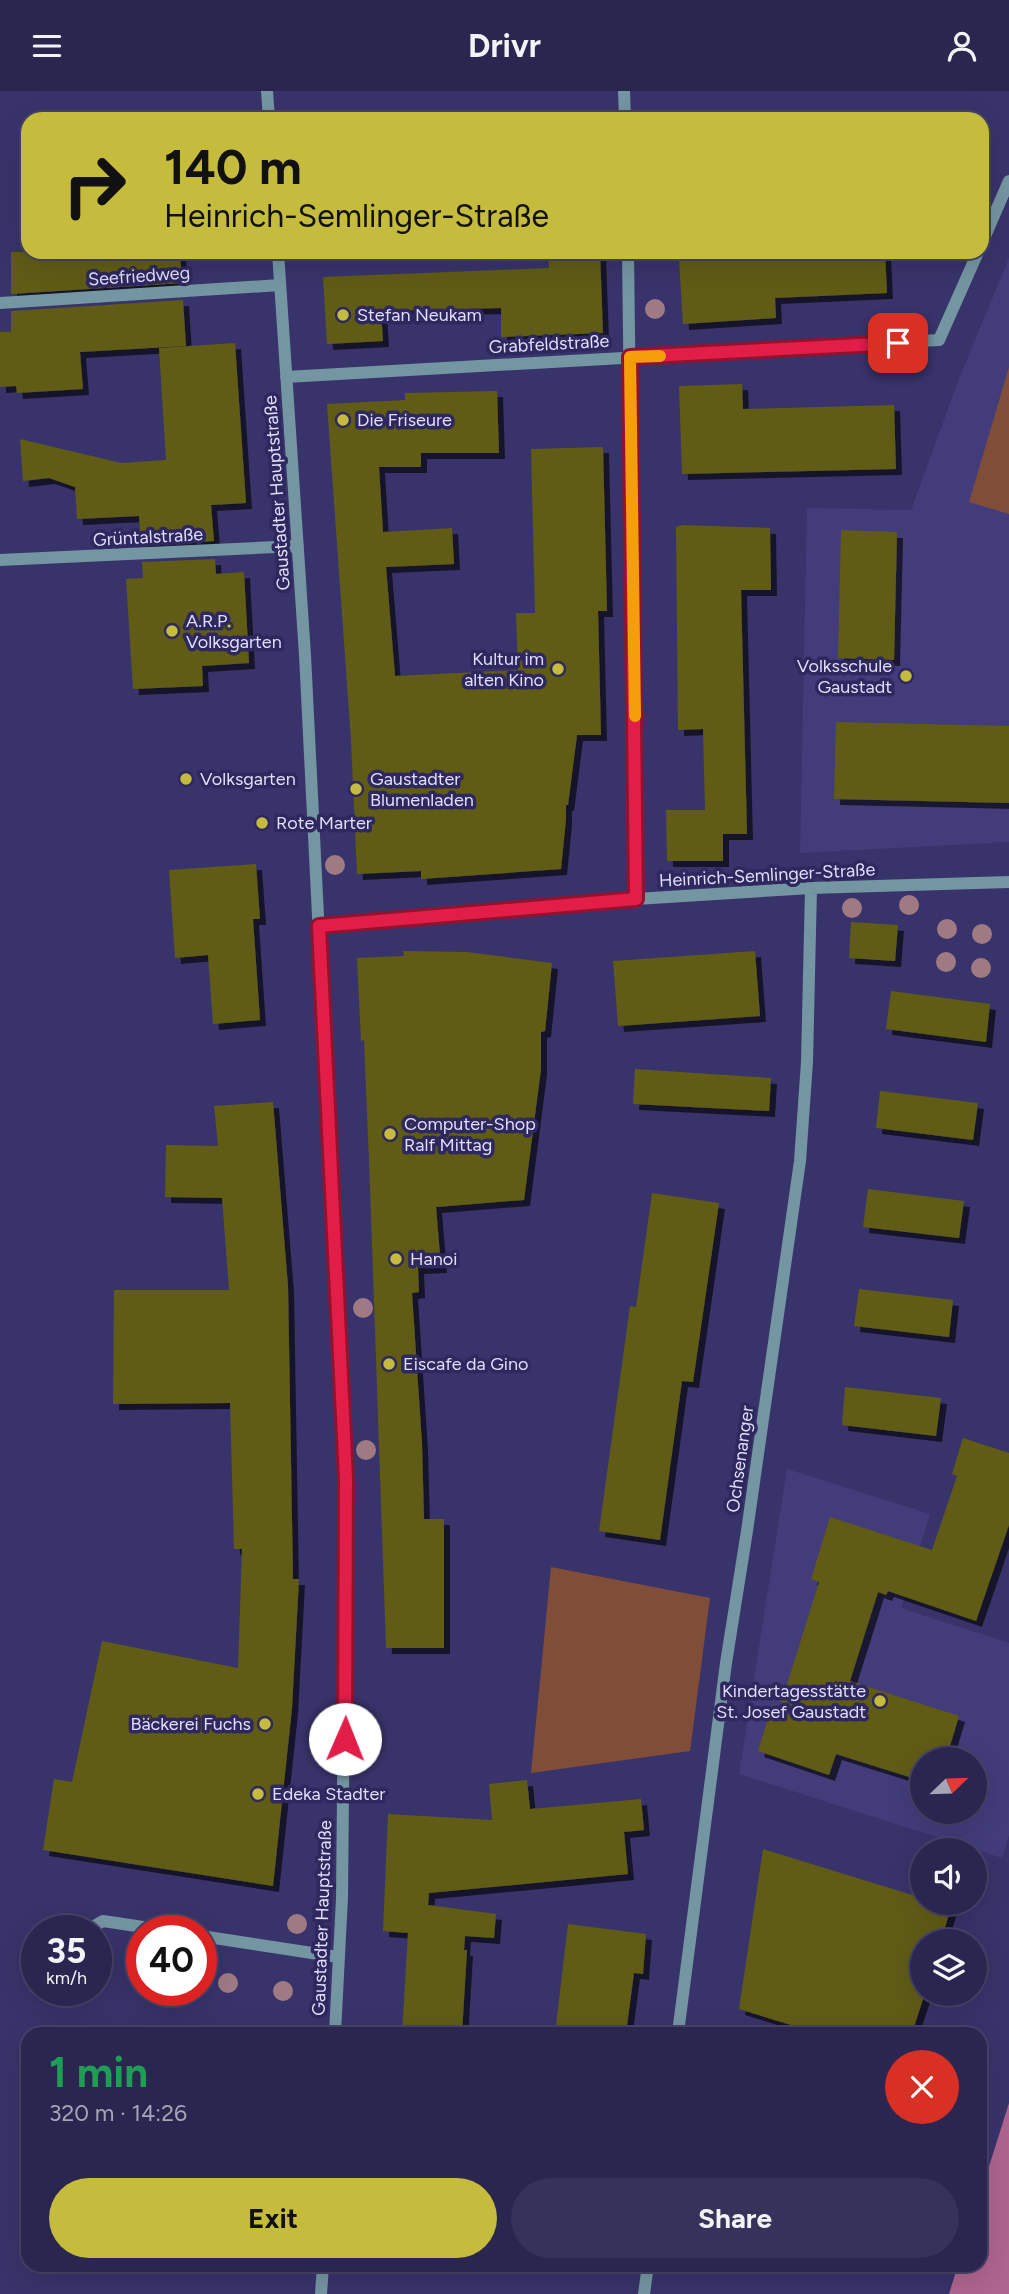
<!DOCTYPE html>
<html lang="en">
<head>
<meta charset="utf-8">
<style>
  body { margin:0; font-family:Figtree,sans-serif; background:#36325a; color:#f1f3f6; height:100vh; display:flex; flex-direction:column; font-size:26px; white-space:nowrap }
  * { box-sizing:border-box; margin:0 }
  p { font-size:23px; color:#a5a5b7 }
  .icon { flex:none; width:38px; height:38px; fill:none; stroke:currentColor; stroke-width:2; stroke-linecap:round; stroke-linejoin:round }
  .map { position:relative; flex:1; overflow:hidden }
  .details { position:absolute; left:21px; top:1936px; width:966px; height:245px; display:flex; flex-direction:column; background:#2a2650; border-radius:21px; box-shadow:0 7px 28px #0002,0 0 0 2px #464367 }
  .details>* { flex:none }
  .guide { position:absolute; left:21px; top:21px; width:968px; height:147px; border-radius:21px; box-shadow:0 7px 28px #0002,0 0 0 2px #464367; background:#c5bc3d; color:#111; overflow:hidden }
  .needle { width:46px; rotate:67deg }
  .buttons { position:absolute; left:910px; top:1656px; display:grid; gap:14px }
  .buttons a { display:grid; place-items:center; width:77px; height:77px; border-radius:50%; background:#2a2650; box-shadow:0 7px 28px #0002,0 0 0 2px #464367; font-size:35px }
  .speed { position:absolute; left:21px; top:1824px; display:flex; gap:14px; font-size:35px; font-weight:700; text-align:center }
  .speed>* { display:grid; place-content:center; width:91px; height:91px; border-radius:50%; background:#2a2650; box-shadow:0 7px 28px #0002,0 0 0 2px #464367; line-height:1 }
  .speed small { font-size:18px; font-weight:400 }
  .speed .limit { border:10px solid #d22; background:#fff; color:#111 }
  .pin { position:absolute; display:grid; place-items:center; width:60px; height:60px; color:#fff; margin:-30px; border-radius:14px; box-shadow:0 4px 10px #0006 }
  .me { position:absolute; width:77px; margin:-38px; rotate:1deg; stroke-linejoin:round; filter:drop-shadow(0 0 5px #0008) }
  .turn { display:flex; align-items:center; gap:24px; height:147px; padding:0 28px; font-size:32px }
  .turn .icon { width:91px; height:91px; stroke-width:2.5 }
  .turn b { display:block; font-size:49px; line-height:60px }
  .round { display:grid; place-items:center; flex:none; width:74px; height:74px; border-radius:37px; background:#36325a }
  .head { display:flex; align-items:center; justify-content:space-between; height:119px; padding:0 28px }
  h1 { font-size:42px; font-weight:700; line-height:52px; color:#1e9e55 }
  .primary-button { display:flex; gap:14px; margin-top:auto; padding:14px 28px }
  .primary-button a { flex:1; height:80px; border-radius:42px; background:#c5bc3d; color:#111; font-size:28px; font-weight:700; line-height:80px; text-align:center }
  .primary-button a+a { background:#36325a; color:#f1f3f6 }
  header { display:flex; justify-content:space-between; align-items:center; height:91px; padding:0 28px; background:#2a2650; font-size:32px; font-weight:700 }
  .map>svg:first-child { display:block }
  .built { fill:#423c7b; fill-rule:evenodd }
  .green { fill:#804e38 }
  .water { fill:#ae658f }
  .building { fill:#605b16; filter:url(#shadow) }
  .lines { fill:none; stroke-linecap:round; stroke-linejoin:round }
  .minor { stroke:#7495a2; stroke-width:12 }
  .tree { fill:#9f7a83 }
  .route-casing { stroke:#92132f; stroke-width:18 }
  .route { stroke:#e11d48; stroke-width:12 }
  .slow { stroke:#f59e0b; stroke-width:12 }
  .poi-dot { fill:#c5bc3d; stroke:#2e285f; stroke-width:2.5 }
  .labels { text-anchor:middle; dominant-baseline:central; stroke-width:7; stroke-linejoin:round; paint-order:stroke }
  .street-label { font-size:18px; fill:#dfdffb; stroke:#2e285f }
  .poi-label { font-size:18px; fill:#dfdffb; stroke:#2e285f; text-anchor:start }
</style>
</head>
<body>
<header><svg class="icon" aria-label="menu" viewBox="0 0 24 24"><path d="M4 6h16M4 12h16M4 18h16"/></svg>Drivr<svg class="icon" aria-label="person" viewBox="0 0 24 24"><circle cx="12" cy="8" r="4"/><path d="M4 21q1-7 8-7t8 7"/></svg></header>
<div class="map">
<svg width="1009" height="2203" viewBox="0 0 1009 2203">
  <defs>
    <filter id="shadow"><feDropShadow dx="6" dy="6" stdDeviation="0" flood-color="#0009"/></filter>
  </defs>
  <rect width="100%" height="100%" fill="#38336a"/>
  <path class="built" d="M 1009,167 L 1009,751 L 800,762 L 807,417 L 911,419 L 960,285 Z
    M 787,1378 L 930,1423 L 901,1517 L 1009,1552 L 1009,1744 L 1002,1767 L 739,1683 ZM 922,1668 L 975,1668 L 975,1720 L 922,1720 Z"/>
  <path class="green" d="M 1009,276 L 1009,423 L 969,411 Z
    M 551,1476 L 710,1507 L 690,1660 L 531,1682 Z"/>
  <path class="water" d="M 1009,2012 L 1009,2203 L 949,2203 L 958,2174 L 980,2174 L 980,2104 Z"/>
  <path class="building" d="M 11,161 L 180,161 L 182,192 L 11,203 Z
    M 548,161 L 600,161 L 603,242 L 501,246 L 501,217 L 381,220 L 383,250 L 327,253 L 323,186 L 549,177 Z
    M 813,161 L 885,161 L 887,202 L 775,207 L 776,227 L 683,233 L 679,168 Z
    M 183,209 L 186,255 L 80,261 L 83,298 L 17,302 L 16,295 L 0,296 L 0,241 L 11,241 L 11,220 Z
    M 235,252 L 246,412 L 211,414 L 214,450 L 141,454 L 139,425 L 77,428 L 75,396 L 49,387 L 23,390 L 20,348 L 121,372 L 166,369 L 159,257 Z
    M 742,293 L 743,318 L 894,314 L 896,378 L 682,383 L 679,295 Z
    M 497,300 L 499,362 L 421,362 L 421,376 L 379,376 L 383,441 L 452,437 L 454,473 L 386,476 L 395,585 L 518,579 L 516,522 L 535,522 L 531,358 L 603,356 L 607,520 L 598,520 L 601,644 L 577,644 L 568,714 L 566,714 L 566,728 L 561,778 L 421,788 L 421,780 L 357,783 L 351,649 L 327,313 L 405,309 L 405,302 Z
    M 683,434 L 770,437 L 771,499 L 741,499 L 747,743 L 723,743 L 723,770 L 667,770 L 666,719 L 705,719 L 703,638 L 678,639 L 676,436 Z
    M 841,439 L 897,441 L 894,569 L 838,567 Z
    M 215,468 L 216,483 L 244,481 L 249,572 L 202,575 L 203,595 L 133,598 L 126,488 L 143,487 L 142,471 Z
    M 836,631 L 1009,635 L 1009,712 L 834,708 Z
    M 256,773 L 260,828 L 253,828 L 260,929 L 213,933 L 208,864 L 175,867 L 169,779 Z
    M 851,831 L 898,834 L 895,870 L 849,867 Z
    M 403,860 L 467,861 L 552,872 L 545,940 L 541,941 L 541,978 L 524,1109 L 436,1116 L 441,1176 L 418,1177 L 419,1201 L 412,1202 L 422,1353 L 424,1428 L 444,1428 L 444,1557 L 386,1557 L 370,1095 L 364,949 L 361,950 L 357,867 L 404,865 Z
    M 755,860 L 760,925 L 618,935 L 613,870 Z
    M 891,900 L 990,913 L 986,951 L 886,938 Z
    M 635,978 L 771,987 L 769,1020 L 633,1013 Z
    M 880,1000 L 978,1012 L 973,1049 L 876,1037 Z
    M 273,1011 L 288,1195 L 293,1488 L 299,1488 L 292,1617 L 273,1795 L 43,1759 L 54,1688 L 72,1691 L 102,1550 L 238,1577 L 242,1458 L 234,1458 L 230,1312 L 113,1313 L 114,1199 L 229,1199 L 222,1107 L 165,1106 L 166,1054 L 218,1055 L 214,1015 Z
    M 868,1098 L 964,1110 L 959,1147 L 863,1136 Z
    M 652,1102 L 719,1112 L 693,1291 L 682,1290 L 660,1449 L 599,1440 L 630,1215 L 636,1216 Z
    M 859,1198 L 953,1209 L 949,1246 L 854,1235 Z
    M 845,1296 L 941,1307 L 936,1345 L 842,1334 Z
    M 963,1347 L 1009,1362 L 1009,1434 L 976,1530 L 888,1500 L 886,1504 L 878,1501 L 850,1590 L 959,1625 L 946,1668 L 922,1668 L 922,1690 L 836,1663 L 829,1684 L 758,1660 L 772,1614 L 780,1616 L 819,1491 L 811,1488 L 830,1426 L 932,1459 L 957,1385 L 952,1383 Z
    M 527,1689 L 530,1718 L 641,1708 L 644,1739 L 624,1741 L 628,1783 L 429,1802 L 428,1814 L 496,1823 L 494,1847 L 465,1845 L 464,1859 L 467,1859 L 462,1942 L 402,1942 L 408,1842 L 383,1840 L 388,1723 L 492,1729 L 489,1693 Z
    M 763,1758 L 922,1807 L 922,1811 L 935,1811 L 951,1816 L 941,1850 L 922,1850 L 922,1902 L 925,1902 L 912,1942 L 817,1942 L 739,1918 Z
    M 568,1833 L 646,1843 L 643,1883 L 634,1882 L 626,1942 L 555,1942 Z"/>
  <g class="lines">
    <path class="minor" d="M 267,0 L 269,28
      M 624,0 L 625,28
      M 982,152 L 1009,90
      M 278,161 L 305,564 L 346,1387 L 342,1807 L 335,1942
      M 628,161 L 636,808
      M 0,212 L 280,194
      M 286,286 L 939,249 L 978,161
      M 0,469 L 298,455
      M 319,835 L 636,808 L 811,797 L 1009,791
      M 87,1839 L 103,1830 L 163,1839
      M 201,1845 L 338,1866
      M 678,1942 L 726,1572 L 747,1440 L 800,1070 L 807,971 L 811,797
      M 321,2203 L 323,2174
      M 644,2203 L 648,2174"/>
  </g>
  <g class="tree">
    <circle cx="655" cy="218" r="10"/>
    <circle cx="335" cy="774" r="10"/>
    <circle cx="909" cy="814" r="10"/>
    <circle cx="852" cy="817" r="10"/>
    <circle cx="947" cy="838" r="10"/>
    <circle cx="982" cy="843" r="10"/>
    <circle cx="946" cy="871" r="10"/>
    <circle cx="981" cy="877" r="10"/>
    <circle cx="363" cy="1217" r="10"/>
    <circle cx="366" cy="1359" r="10"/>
    <circle cx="297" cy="1833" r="10"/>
    <circle cx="228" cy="1892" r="10"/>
    <circle cx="283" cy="1900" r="10"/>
  </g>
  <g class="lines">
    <defs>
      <path id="route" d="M 345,1648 L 346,1387 L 319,835 L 636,808 L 630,266 L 898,252"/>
    </defs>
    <use href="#route" class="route-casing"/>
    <use href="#route" class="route"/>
    <path class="slow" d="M 635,625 L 630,266 L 660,265"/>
  </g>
  <g class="poi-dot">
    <circle cx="343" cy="224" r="7"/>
    <circle cx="343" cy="329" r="7"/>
    <circle cx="172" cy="540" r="7"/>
    <circle cx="558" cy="578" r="7"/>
    <circle cx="906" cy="585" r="7"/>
    <circle cx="186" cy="688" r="7"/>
    <circle cx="356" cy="698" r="7"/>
    <circle cx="262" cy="732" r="7"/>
    <circle cx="390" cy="1043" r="7"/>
    <circle cx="396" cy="1168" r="7"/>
    <circle cx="389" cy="1273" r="7"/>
    <circle cx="880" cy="1610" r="7"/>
    <circle cx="265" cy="1633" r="7"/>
    <circle cx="258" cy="1703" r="7"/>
  </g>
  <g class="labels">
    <g class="street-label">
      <text transform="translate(139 185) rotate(-4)">Seefriedweg</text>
      <text transform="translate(549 253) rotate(-3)">Grabfeldstraße</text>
      <text transform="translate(277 402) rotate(-94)">Gaustadter Hauptstraße</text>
      <text transform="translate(148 446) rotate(-3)">Grüntalstraße</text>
      <text transform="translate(767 784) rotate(-3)">Heinrich-Semlinger-Straße</text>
      <text transform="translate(740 1368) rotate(-82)">Ochsenanger</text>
      <text transform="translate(322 1827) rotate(-88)">Gaustadter Hauptstraße</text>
    </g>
    <g class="poi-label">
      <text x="357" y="224">Stefan Neukam</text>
      <text x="357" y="329">Die Friseure</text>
      <text x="186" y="530">A.R.P.<tspan x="186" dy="21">Volksgarten</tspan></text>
      <text x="544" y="568" text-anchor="end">Kultur im<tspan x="544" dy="21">alten Kino</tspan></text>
      <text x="892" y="575" text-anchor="end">Volksschule<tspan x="892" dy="21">Gaustadt</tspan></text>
      <text x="200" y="688">Volksgarten</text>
      <text x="370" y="688">Gaustadter<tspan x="370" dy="21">Blumenladen</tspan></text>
      <text x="276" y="732">Rote Marter</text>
      <text x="404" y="1033">Computer-Shop<tspan x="404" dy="21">Ralf Mittag</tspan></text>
      <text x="410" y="1168">Hanoi</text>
      <text x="403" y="1273">Eiscafe da Gino</text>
      <text x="866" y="1600" text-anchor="end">Kindertagesstätte<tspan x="866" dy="21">St. Josef Gaustadt</tspan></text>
      <text x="251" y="1633" text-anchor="end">Bäckerei Fuchs</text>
      <text x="272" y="1703">Edeka Stadter</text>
    </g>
  </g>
</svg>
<div class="buttons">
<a><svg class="needle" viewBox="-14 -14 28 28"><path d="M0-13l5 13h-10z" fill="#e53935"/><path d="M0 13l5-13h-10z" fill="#a5a5b7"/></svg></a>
<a><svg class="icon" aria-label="sound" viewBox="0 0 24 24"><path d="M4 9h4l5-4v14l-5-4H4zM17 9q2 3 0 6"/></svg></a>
<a><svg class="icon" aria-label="layers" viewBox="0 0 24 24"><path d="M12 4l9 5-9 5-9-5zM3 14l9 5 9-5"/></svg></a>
</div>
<div class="speed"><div>35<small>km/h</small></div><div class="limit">40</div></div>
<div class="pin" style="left:898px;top:252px;background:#d93025"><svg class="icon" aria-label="arrive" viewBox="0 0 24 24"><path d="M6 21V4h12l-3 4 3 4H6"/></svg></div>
<svg class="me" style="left:345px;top:1648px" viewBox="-20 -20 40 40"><circle r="19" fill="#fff"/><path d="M0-13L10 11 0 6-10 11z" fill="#e11d48"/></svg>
<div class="guide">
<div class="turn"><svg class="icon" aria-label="right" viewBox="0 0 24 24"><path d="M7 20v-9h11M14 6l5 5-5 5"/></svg><div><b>140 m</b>Heinrich-Semlinger-Straße</div></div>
</div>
<section class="details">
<div class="head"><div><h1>1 min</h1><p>320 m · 14:26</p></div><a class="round" style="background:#d93025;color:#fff"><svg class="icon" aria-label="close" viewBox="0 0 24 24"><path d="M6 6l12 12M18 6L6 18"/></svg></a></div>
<div class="primary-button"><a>Exit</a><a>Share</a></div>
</section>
</div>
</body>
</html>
